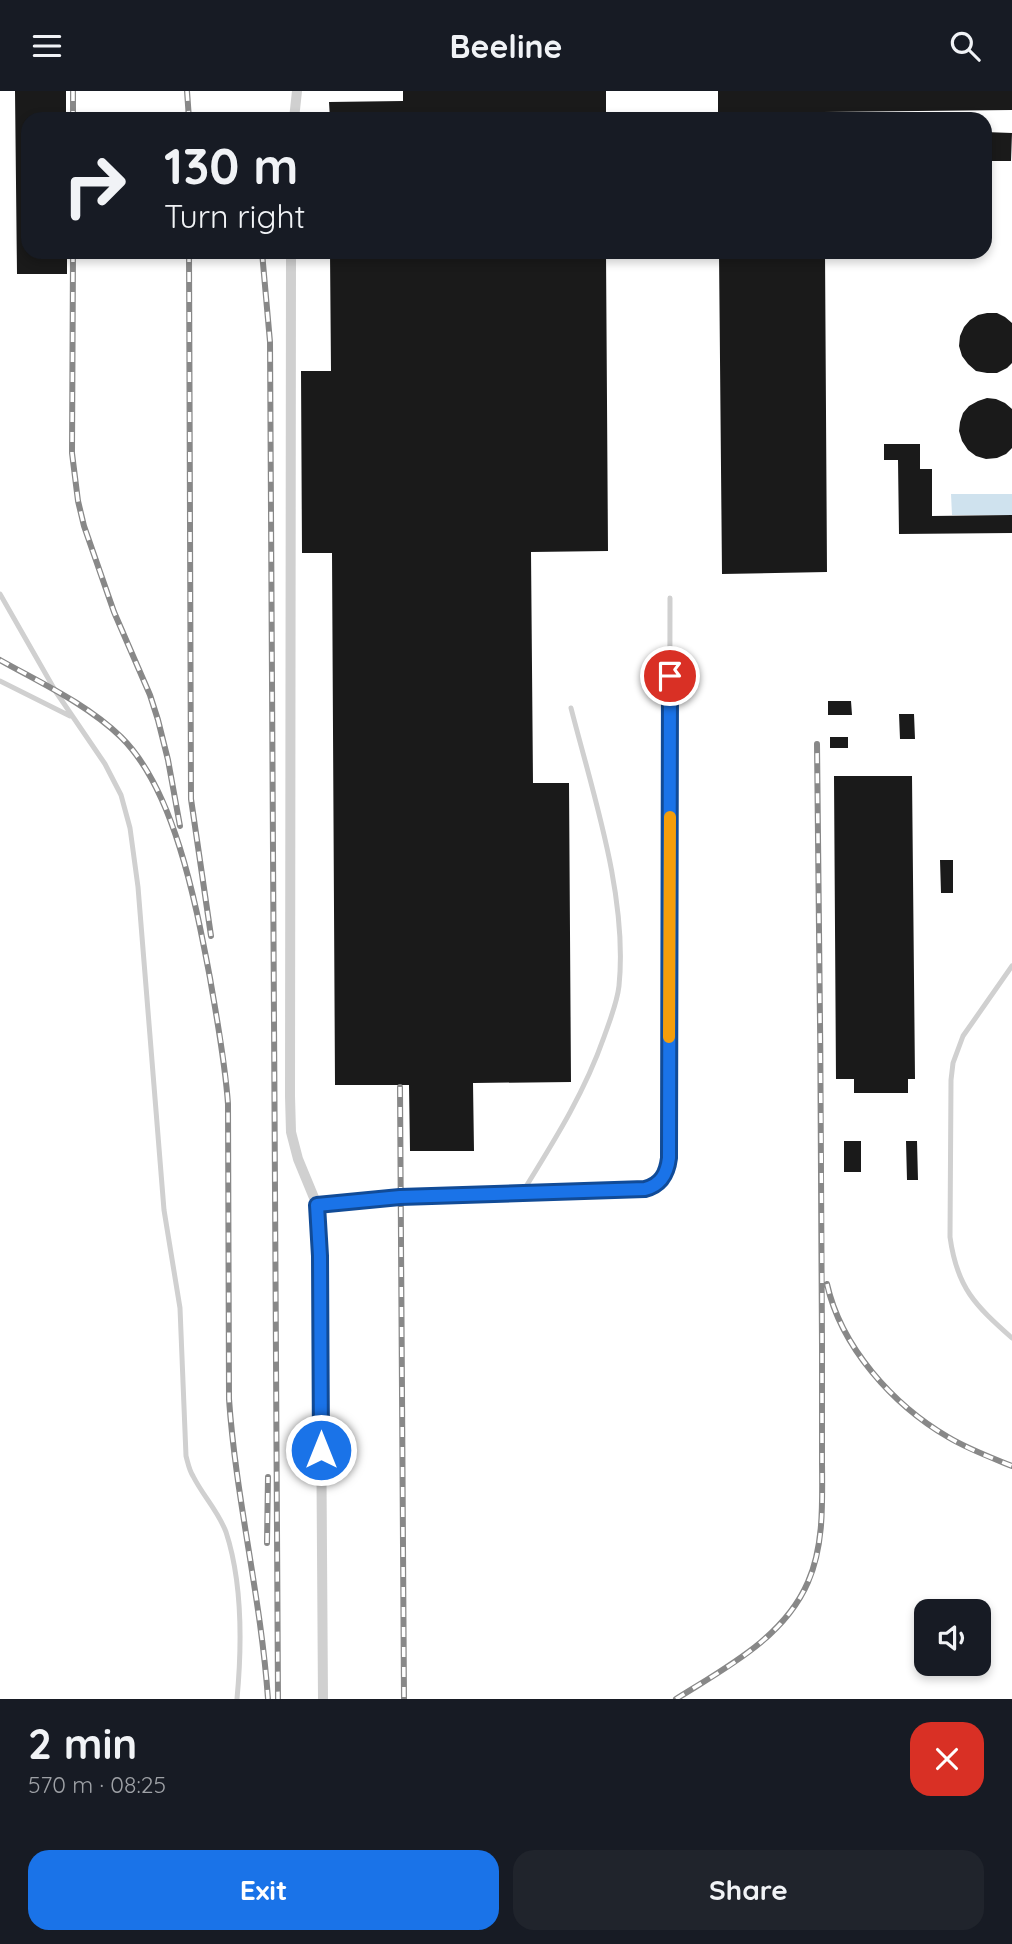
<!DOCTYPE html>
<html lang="en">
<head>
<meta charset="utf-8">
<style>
  body { margin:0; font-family:Quicksand,sans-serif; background:#20242c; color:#f1f3f6; height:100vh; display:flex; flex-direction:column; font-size:26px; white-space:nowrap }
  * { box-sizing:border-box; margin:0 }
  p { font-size:23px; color:#9ea1a6 }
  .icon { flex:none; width:38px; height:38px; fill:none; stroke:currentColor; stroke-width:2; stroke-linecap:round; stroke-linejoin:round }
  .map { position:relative; height:1608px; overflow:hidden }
  .side { display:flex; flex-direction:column; background:#171b24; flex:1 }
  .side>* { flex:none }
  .guide { position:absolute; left:21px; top:21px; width:971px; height:147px; border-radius:21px; box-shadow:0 4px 10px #0003; background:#171b24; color:#f1f3f6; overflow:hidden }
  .fabs { position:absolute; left:914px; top:1508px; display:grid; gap:14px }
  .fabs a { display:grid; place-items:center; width:77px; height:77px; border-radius:14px; background:#171b24; box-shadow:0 4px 10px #0003; font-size:35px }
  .pin { position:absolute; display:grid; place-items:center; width:60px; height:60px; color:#fff; margin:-30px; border:4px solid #fff; border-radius:50%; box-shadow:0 2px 7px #0007 }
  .me { position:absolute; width:77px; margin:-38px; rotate:0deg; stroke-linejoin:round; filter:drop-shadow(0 0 5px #0008) }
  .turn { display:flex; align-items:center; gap:24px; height:147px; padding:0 28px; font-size:32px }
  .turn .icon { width:91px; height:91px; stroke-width:2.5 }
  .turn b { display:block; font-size:49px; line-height:60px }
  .round { display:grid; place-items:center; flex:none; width:74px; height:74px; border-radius:21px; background:#20242c }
  .summary { display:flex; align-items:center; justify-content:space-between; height:119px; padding:0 28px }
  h1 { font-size:42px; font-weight:700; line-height:52px }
  .action { display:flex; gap:14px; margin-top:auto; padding:14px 28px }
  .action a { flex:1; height:80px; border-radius:21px; background:#1a73e8; color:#fff; font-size:28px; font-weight:700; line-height:80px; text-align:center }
  .action a+a { background:#20242c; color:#f1f3f6 }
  header { display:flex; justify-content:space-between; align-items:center; height:91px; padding:0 28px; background:#171b24; font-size:32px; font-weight:700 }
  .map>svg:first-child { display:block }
  .water { fill:#cfe2ee }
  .building { fill:#1a1a1a }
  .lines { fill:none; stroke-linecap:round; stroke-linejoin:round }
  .lane { stroke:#d0d0d0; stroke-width:5 }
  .street { stroke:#d0d0d0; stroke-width:10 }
  .rail-casing { stroke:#888; stroke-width:6 }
  .rail { stroke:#fff; stroke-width:3.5; stroke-dasharray:10; stroke-linecap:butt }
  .route-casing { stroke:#114b97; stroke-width:18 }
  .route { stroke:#1a73e8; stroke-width:12 }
  .slow { stroke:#f59e0b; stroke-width:12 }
</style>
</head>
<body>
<header><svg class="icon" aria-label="menu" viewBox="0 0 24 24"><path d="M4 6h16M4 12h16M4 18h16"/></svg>Beeline<svg class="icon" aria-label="search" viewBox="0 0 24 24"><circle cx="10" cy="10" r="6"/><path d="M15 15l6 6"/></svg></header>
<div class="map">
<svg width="1012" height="1608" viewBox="0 0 1012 1608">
  <rect width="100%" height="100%" fill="#fff"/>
  <path class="water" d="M 951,403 L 1012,403 L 1012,424 L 952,424 Z"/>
  <path class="building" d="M 15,0 L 66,0 L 66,28 L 28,28 L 28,161 L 67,161 L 67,183 L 17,183 Z
    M 403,0 L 606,0 L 606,28 L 330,28 L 329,11 L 403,10 Z
    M 718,0 L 1012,0 L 1012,19 L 824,21 L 824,28 L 718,28 Z
    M 985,41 L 1012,42 L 1011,70 L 985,70 Z
    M 330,161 L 606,161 L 608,460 L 531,461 L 533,692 L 569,692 L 571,991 L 473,992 L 474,1060 L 410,1060 L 409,994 L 335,994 L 332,462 L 302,462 L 301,280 L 331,280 Z
    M 719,161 L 825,161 L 827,481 L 722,483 Z
    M 987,222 L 997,222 L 1005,226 L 1012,232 L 1012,272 L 1007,277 L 997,282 L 987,282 L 976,280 L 968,273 L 962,265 L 959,255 L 960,245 L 964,236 L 970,229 L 978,224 Z
    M 987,307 L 996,308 L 1005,312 L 1012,318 L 1012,357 L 1006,363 L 997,367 L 986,368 L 976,365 L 968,359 L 962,350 L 959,340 L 960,331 L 963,322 L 969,315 L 978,310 Z
    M 884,353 L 920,353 L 920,378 L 932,378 L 932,425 L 1012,424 L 1012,442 L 899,443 L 898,369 L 884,369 Z
    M 828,610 L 851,610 L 852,624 L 828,624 Z
    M 899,623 L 914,623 L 915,648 L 900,648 Z
    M 830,646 L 848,646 L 848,657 L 830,657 Z
    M 834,685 L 912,685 L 915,988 L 908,988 L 908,1002 L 854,1002 L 854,988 L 836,988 Z
    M 940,769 L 953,769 L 953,802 L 941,802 Z
    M 844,1050 L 861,1050 L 861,1081 L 844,1081 Z
    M 906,1050 L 917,1050 L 918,1089 L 907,1089 Z"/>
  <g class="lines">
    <path class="lane" d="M 0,503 L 56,601 L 105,673 L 121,704 L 130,737 L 138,796 L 164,1119 L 180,1217 L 186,1365 C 188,1372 189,1379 193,1385 C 203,1405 218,1420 226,1441 C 243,1493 242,1554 237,1608
      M 0,590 L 70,625
      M 1012,875 L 963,945 L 953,972 L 951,989 L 950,1146 C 957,1197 975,1214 1012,1247
      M 522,1102 C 554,1050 584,1003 604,946 C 610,929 617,912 619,895 C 628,806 593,703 571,617
      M 317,1114 L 400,1106 L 645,1098 C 661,1094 667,1083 669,1067 L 670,507"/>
    <path class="street" d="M 294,28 L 297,0
      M 291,161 L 290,1005 L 291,1041 L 298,1068 L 317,1114 L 320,1165 L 323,1608"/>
    <defs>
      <path id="rail" d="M 73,0 L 73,28
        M 187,0 L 189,28
        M 73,161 L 72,362 L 78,410 L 84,435 L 114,521 L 150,604 L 158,629 L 168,669 L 180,735
        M 189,161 L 191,708 L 211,845
        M 262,161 L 270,251 L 278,1608
        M 0,569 C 41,592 87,613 121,646 C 175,699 196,814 210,887 C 217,929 225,970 228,1013 L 229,1308 C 236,1409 261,1507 268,1608
        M 400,996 L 404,1608
        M 827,1193 C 841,1256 893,1314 948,1346 C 968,1358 990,1366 1012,1375
        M 267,1452 L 268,1386
        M 676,1608 C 725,1577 784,1547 808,1491 C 825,1452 822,1407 822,1366 C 822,1329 822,1292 822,1255 C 822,1054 819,854 817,653"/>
    </defs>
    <use href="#rail" class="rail-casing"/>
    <use href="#rail" class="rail"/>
  </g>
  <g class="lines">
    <defs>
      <path id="route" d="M 321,1359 L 320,1165 L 317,1114 L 400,1106 L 645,1098 C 661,1094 667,1083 669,1067 L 670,585"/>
    </defs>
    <use href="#route" class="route-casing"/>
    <use href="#route" class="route"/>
    <path class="slow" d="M 669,946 L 670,726"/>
  </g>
</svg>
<div class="fabs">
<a><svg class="icon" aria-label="sound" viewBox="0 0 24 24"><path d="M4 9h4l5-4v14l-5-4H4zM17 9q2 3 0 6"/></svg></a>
</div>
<div class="pin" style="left:670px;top:585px;background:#d93025"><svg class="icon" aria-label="arrive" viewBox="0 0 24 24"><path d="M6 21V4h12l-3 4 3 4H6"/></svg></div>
<svg class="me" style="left:321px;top:1359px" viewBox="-20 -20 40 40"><circle r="17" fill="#1a73e8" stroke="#fff" stroke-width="3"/><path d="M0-11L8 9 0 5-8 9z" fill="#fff"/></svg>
<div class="guide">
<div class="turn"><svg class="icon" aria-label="right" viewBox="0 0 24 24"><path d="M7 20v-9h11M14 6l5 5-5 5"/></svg><div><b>130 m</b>Turn right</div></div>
</div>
</div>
<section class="side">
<div class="summary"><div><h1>2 min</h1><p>570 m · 08:25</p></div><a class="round" style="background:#d93025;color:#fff"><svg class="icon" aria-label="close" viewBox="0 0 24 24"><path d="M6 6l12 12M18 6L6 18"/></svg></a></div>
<div class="action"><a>Exit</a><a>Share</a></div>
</section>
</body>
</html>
